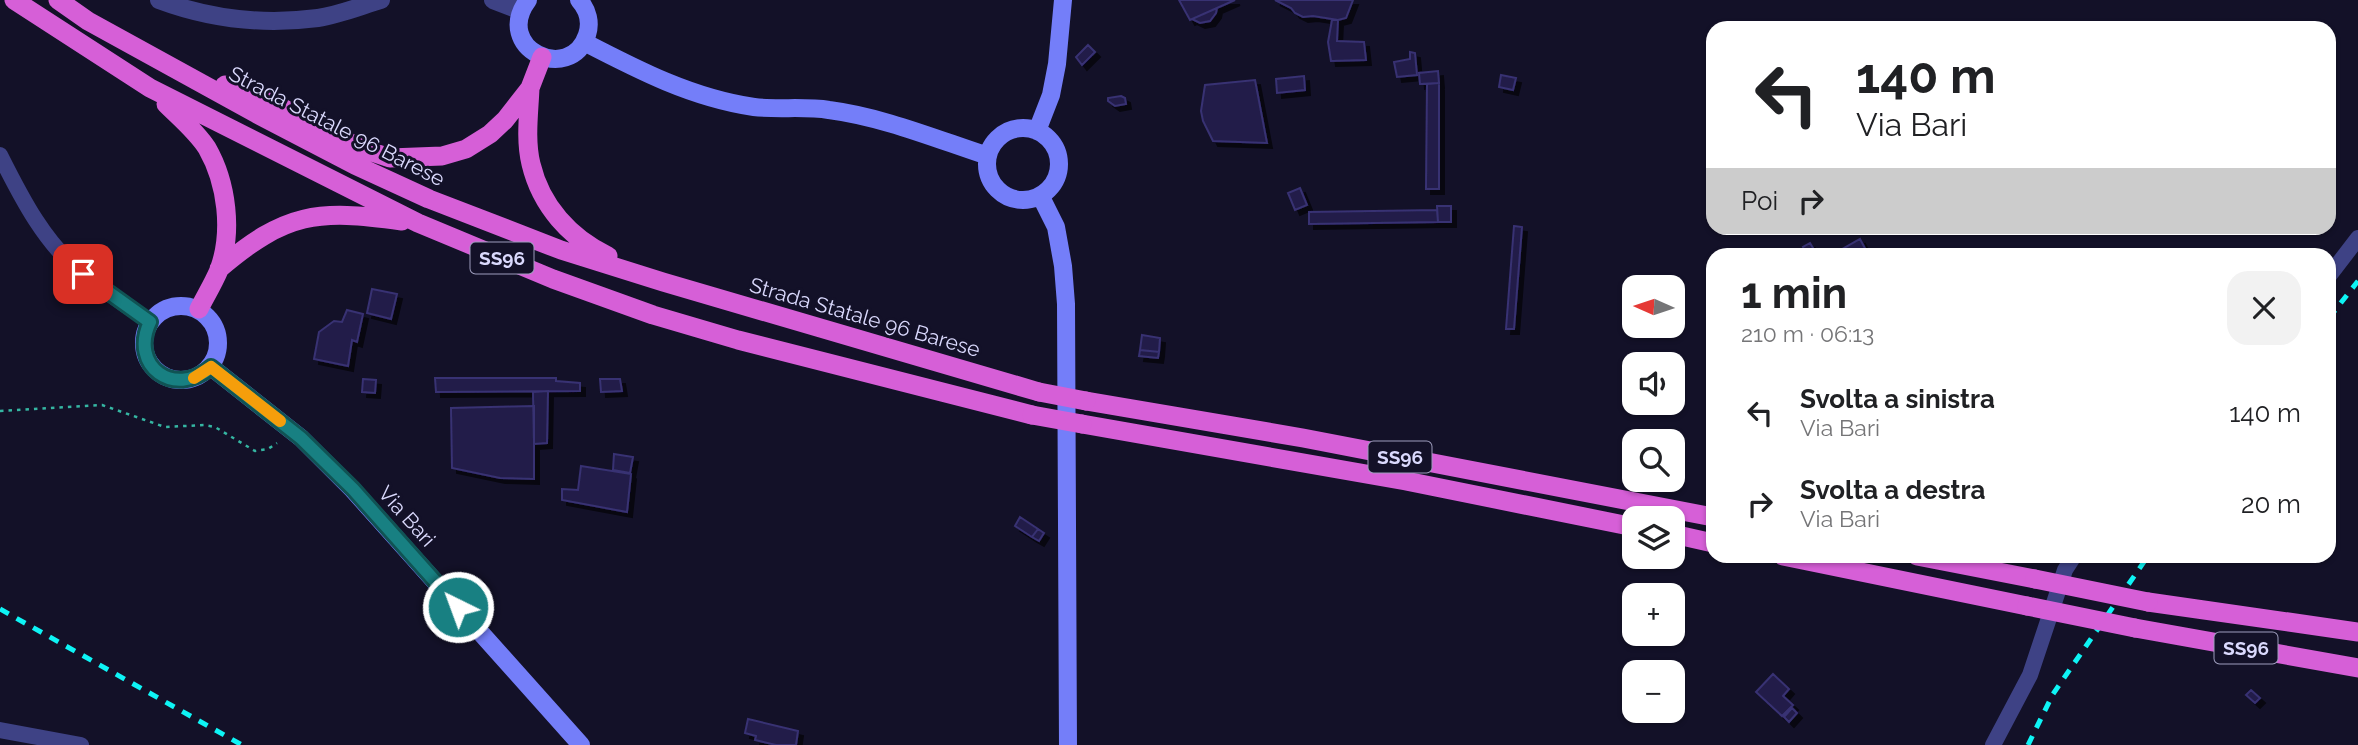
<!DOCTYPE html>
<html lang="it">
<head>
<meta charset="utf-8">
<style>
  body { margin:0; font-family:Raleway,sans-serif; background:#f2f2f2; color:#202124; height:100vh; display:flex; flex-direction:column; font-size:26px; white-space:nowrap }
  * { box-sizing:border-box; margin:0 }
  p { font-size:23px; color:#757577 }
  .icon { flex:none; width:38px; height:38px; fill:none; stroke:currentColor; stroke-width:2; stroke-linecap:round; stroke-linejoin:round }
  .map { position:relative; flex:1; overflow:hidden }
  .side { position:absolute; left:1706px; top:248px; width:630px; height:315px; display:flex; flex-direction:column; background:#fff; border-radius:21px; box-shadow:0 2px 5px #0004 }
  .side>* { flex:none }
  .top-card { position:absolute; left:1706px; top:21px; width:630px; height:214px; border-radius:21px; box-shadow:0 2px 5px #0004; background:#fff; color:#202124; overflow:hidden }
  .needle { width:46px; rotate:273deg }
  .fabs { position:absolute; left:1622px; top:275px; display:grid; gap:14px }
  .fabs a { display:grid; place-items:center; width:63px; height:63px; border-radius:14px; background:#fff; box-shadow:0 2px 5px #0004; font-size:35px }
  .pin { position:absolute; display:grid; place-items:center; width:60px; height:60px; color:#fff; margin:-30px; border-radius:14px; box-shadow:0 4px 10px #0006 }
  .me { position:absolute; width:77px; margin:-38px; rotate:318deg; stroke-linejoin:round; filter:drop-shadow(0 0 5px #0008) }
  .turn { display:flex; align-items:center; gap:24px; height:147px; padding:0 35px; font-size:32px }
  .turn .icon { width:91px; height:91px; stroke-width:2.5 }
  .turn b { display:block; font-size:49px; line-height:60px }
  .then { display:flex; align-items:center; height:66px; padding:0 35px; background:#0003; gap:14px; font-size:26px }
  .round { display:grid; place-items:center; flex:none; width:74px; height:74px; border-radius:21px; background:#f2f2f2 }
  .summary { display:flex; align-items:center; justify-content:space-between; height:119px; padding:0 35px }
  h1 { font-size:42px; font-weight:700; line-height:52px }
  ul { padding:0; list-style:none }
  li { display:flex; align-items:center; gap:21px; height:91px; padding:0 35px }
  li div { flex:1 }
  li b { display:block; font-size:26px }
  li em { font-style:normal }
  .map>svg:first-child { display:block }
  .building { fill:#221e48; stroke:#383173; stroke-width:2; filter:url(#shadow) }
  .lines { fill:none; stroke-linecap:round; stroke-linejoin:round }
  .path { stroke:#35b6a2; stroke-width:2.5; stroke-dasharray:3.5 5; stroke-linecap:butt }
  .minor { stroke:#3e4285; stroke-width:16 }
  .tertiary { stroke:#3e4285; stroke-width:18 }
  .secondary { stroke:#747ef9; stroke-width:18 }
  .trunk { stroke:#d65fd7; stroke-width:19 }
  .rail { stroke:#0ef4f5; stroke-width:5; stroke-dasharray:10 9; stroke-linecap:butt }
  .trunk-bridge { stroke:#d65fd7; stroke-width:19 }
  .route-casing { stroke:#105354; stroke-width:18 }
  .route { stroke:#188082; stroke-width:12 }
  .slow { stroke:#f59e0b; stroke-width:12 }
  .labels { text-anchor:middle; dominant-baseline:central; stroke-width:6; stroke-linejoin:round; paint-order:stroke }
  .shield { fill:#131128; stroke:#9e9dbd; stroke-width:2 }
  .shield-label { font-size:19px; font-weight:bold; fill:#dad9fd }
  .street-label { font-size:21px; fill:#dad9fd; stroke:#131128 }
</style>
</head>
<body>
<div class="map">
<svg width="2358" height="745" viewBox="0 0 2358 745">
  <defs>
    <filter id="shadow"><feDropShadow dx="5" dy="5" stdDeviation="0" flood-color="#0009"/></filter>
  </defs>
  <rect width="100%" height="100%" fill="#131128"/>
  <path class="building" d="M 1179,0 L 1235,0 L 1190,20 Z
    M 1275,0 L 1353,0 L 1346,18 L 1338,20 L 1313,16 L 1303,17 L 1295,13 L 1291,8 Z
    M 1217,8 L 1216,13 L 1210,21 L 1200,23 L 1192,19 Z
    M 1332,20 L 1338,20 L 1337,41 L 1364,42 L 1366,60 L 1331,61 L 1328,42 Z
    M 1088,45 L 1095,52 L 1082,65 L 1076,57 Z
    M 1410,52 L 1415,53 L 1417,75 L 1397,77 L 1394,62 L 1410,59 Z
    M 1438,71 L 1439,83 L 1420,84 L 1419,73 Z
    M 1501,75 L 1516,78 L 1513,90 L 1499,87 Z
    M 1304,76 L 1305,90 L 1277,93 L 1276,79 Z
    M 1255,80 L 1267,143 L 1213,141 L 1203,121 L 1201,111 L 1205,85 Z
    M 1439,83 L 1439,189 L 1426,189 L 1427,84 Z
    M 1121,96 L 1125,98 L 1126,104 L 1115,106 L 1108,101 L 1108,98 Z
    M 1300,188 L 1307,205 L 1295,210 L 1288,193 Z
    M 1437,206 L 1451,206 L 1451,222 L 1438,222 Z
    M 1437,210 L 1438,222 L 1309,224 L 1309,212 Z
    M 1514,226 L 1522,227 L 1514,329 L 1506,329 Z
    M 1860,239 L 1869,256 L 1830,256 Z
    M 1810,243 L 1816,253 L 1814,256 L 1808,256 L 1803,247 Z
    M 372,289 L 397,294 L 391,319 L 367,313 Z
    M 347,310 L 363,314 L 357,342 L 352,340 L 348,366 L 314,359 L 319,332 L 334,321 L 342,322 Z
    M 1142,335 L 1160,338 L 1159,352 L 1140,350 Z
    M 1140,350 L 1159,352 L 1158,358 L 1139,356 Z
    M 435,378 L 556,378 L 556,381 L 580,383 L 580,391 L 436,392 Z
    M 363,379 L 376,380 L 375,393 L 362,392 Z
    M 600,379 L 620,379 L 622,391 L 601,392 Z
    M 548,391 L 547,443 L 534,444 L 533,392 Z
    M 534,406 L 534,479 L 500,478 L 452,468 L 451,408 Z
    M 614,454 L 633,457 L 630,473 L 613,470 Z
    M 581,466 L 631,474 L 627,512 L 562,500 L 562,489 L 578,490 Z
    M 1020,517 L 1038,529 L 1032,537 L 1015,526 Z
    M 1038,529 L 1044,533 L 1039,541 L 1032,537 Z
    M 1773,674 L 1789,689 L 1783,696 L 1793,705 L 1782,716 L 1756,692 Z
    M 2251,690 L 2260,698 L 2255,703 L 2246,695 Z
    M 1792,708 L 1797,713 L 1789,722 L 1784,717 Z
    M 748,719 L 798,731 L 796,745 L 776,745 L 755,740 L 756,736 L 745,733 Z"/>
  <g class="lines">
    <path class="path" d="M 0,411 L 102,405 L 165,427 L 204,425 L 215,427 L 255,451 L 268,449 L 277,443"/>
    <path class="minor" d="M 0,155 C 22,199 45,244 84,275 C 104,292 128,306 150,322
      M 2329,276 L 2358,238
      M 0,730 L 81,745
      M 1993,745 L 2030,675 L 2065,570 L 2074,556"/>
    <path class="tertiary" d="M 159,0 C 210,19 264,25 318,18 C 339,15 361,6 381,0
      M 493,0 L 521,11"/>
    <path class="secondary" d="M 528,0 C 492,48 570,85 587,35 C 591,23 588,10 579,0
      M 584,42 C 638,70 692,98 754,107 C 778,110 804,106 829,110 C 883,117 936,139 988,156
      M987 164a36 36 0 1 1 72 0a36 36 0 1 1-72 0Z
      M 1037,131 L 1051,95 L 1057,64 L 1063,0
      M 1041,197 L 1056,227 L 1063,266 L 1066,304 L 1068,745
      M144 343a37 37 0 1 1 74 0a37 37 0 1 1-74 0Z
      M 211,367 L 301,438 L 353,490 L 581,745"/>
    <path class="trunk" d="M 14,0 L 150,88 L 418,223 L 553,279 L 653,315 L 738,340 L 1032,415
      M 58,0 L 88,21 L 257,114 L 355,165 L 429,199 L 561,250 L 663,282 L 1039,392
      M 225,85 L 265,99 L 360,148 L 390,158 L 442,156 L 466,149 L 490,134 L 505,120 L 530,88 L 542,57
      M 530,88 C 529,112 525,140 531,164 C 541,206 570,238 608,256
      M 166,104 C 180,118 196,131 207,148 C 227,183 233,232 219,270 C 213,284 205,297 199,309
      M 219,269 C 286,212 317,209 402,221
      M 1086,401 L 1303,438 L 1713,517
      M 1082,424 L 1406,481 L 1634,527
      M 1673,534 L 1713,543
      M 1783,556 L 2027,606
      M 1917,556 L 2035,579
      M 2148,602 L 2358,632
      M 2135,628 L 2358,668"/>
    <path class="rail" d="M 2329,318 L 2358,281
      M 0,609 L 242,745
      M 2028,745 L 2053,694 L 2148,556"/>
    <path class="trunk-bridge" d="M 1039,392 L 1086,401
      M 1032,415 L 1082,424
      M 2035,579 L 2148,602
      M 2027,606 L 2135,628"/>
  </g>
  <g class="lines">
    <defs>
      <path id="route" d="M 83,274 L 150,322 C 129,366 174,399 211,367 L 301,438 L 353,489 L 458,607"/>
    </defs>
    <use href="#route" class="route-casing"/>
    <use href="#route" class="route"/>
    <path class="slow" d="M 194,378 L 211,367 L 280,421"/>
  </g>
  <g class="labels">
    <g class="shield">
      <rect x="470.5" y="242.5" width="63" height="31" rx="5"/>
      <rect x="1368.5" y="441.5" width="63" height="31" rx="5"/>
      <rect x="2214.5" y="632.5" width="63" height="31" rx="5"/>
    </g>
    <g class="shield-label">
      <text x="502" y="258">SS96</text>
      <text x="1400" y="457">SS96</text>
      <text x="2246" y="648">SS96</text>
    </g>
    <g class="street-label">
      <text transform="translate(337 126) rotate(27)">Strada Statale 96 Barese</text>
      <text transform="translate(865 317) rotate(16)">Strada Statale 96 Barese</text>
      <text transform="translate(407 516) rotate(48)">Via Bari</text>
    </g>
  </g>
</svg>
<div class="fabs">
<a><svg class="needle" viewBox="-14 -14 28 28"><path d="M0-13l5 13h-10z" fill="#e53935"/><path d="M0 13l5-13h-10z" fill="#757577"/></svg></a>
<a><svg class="icon" aria-label="sound" viewBox="0 0 24 24"><path d="M4 9h4l5-4v14l-5-4H4zM17 9q2 3 0 6"/></svg></a>
<a><svg class="icon" aria-label="search" viewBox="0 0 24 24"><circle cx="10" cy="10" r="6"/><path d="M15 15l6 6"/></svg></a>
<a><svg class="icon" aria-label="layers" viewBox="0 0 24 24"><path d="M12 4l9 5-9 5-9-5zM3 14l9 5 9-5"/></svg></a>
<a>+</a>
<a>−</a>
</div>
<div class="pin" style="left:83px;top:274px;background:#d93025"><svg class="icon" aria-label="arrive" viewBox="0 0 24 24"><path d="M6 21V4h12l-3 4 3 4H6"/></svg></div>
<svg class="me" style="left:458px;top:607px" viewBox="-20 -20 40 40"><circle r="17" fill="#188082" stroke="#fff" stroke-width="3"/><path d="M0-11L8 9 0 5-8 9z" fill="#fff"/></svg>
<div class="top-card">
<div class="turn"><svg class="icon" aria-label="left" viewBox="0 0 24 24"><path d="M17 20v-9H6M10 6l-5 5 5 5"/></svg><div><b>140 m</b>Via Bari</div></div>
<div class="then">Poi<svg class="icon" aria-label="right" viewBox="0 0 24 24"><path d="M7 20v-9h11M14 6l5 5-5 5"/></svg></div>
</div>
<section class="side">
<div class="summary"><div><h1>1 min</h1><p>210 m · 06:13</p></div><a class="round"><svg class="icon" aria-label="close" viewBox="0 0 24 24"><path d="M6 6l12 12M18 6L6 18"/></svg></a></div>
<ul>
<li><svg class="icon" aria-label="left" viewBox="0 0 24 24"><path d="M17 20v-9H6M10 6l-5 5 5 5"/></svg><div><b>Svolta a sinistra</b><p>Via Bari</p></div><em>140 m</em></li>
<li><svg class="icon" aria-label="right" viewBox="0 0 24 24"><path d="M7 20v-9h11M14 6l5 5-5 5"/></svg><div><b>Svolta a destra</b><p>Via Bari</p></div><em>20 m</em></li>
</ul>
</section>
</div>
</body>
</html>
